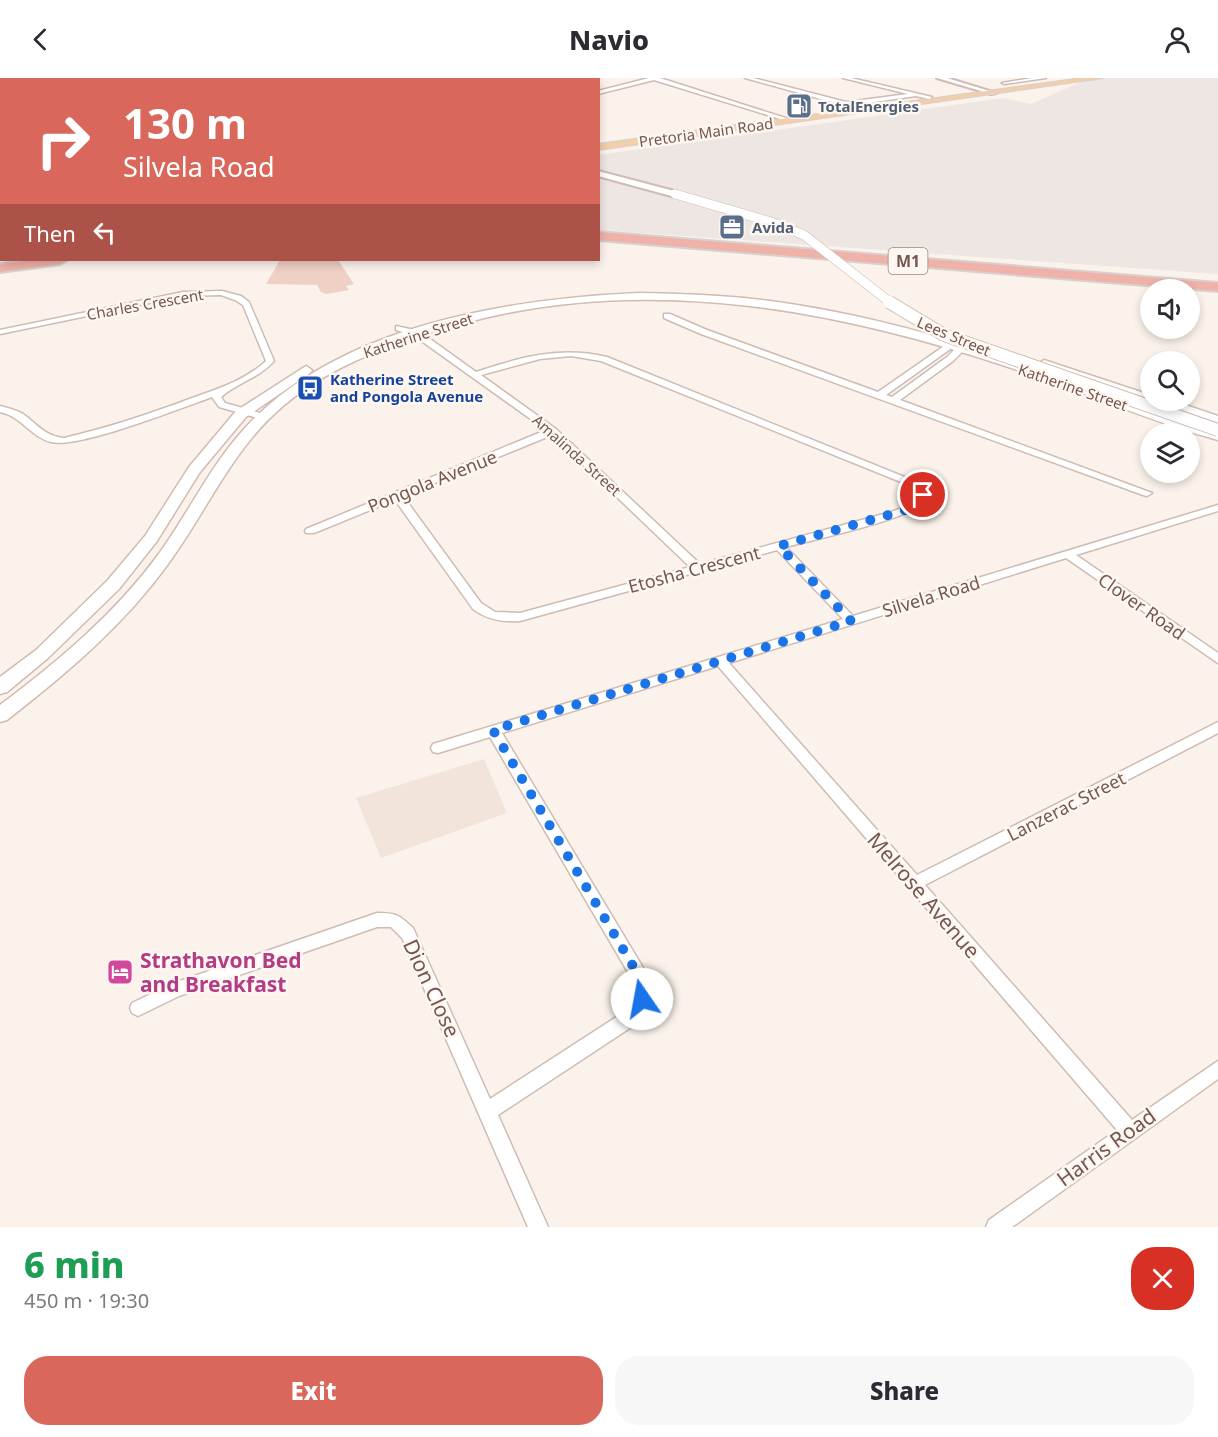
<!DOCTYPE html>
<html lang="en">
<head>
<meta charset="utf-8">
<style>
  body { margin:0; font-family:"Noto Sans",sans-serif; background:#f7f7f7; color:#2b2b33; height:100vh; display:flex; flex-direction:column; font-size:22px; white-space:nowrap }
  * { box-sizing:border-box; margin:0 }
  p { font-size:20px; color:#7c7c81 }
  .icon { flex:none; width:33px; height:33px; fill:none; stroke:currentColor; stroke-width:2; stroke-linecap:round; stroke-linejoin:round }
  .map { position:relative; height:1149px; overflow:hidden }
  .side { display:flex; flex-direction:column; background:#fff; flex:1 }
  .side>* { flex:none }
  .guide { position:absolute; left:0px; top:0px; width:600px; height:183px; box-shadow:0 3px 9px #0003; background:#d9675c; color:#fff; overflow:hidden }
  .buttons { position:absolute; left:1140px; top:201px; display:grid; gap:12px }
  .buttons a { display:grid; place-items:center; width:60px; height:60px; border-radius:50%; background:#fff; box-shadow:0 3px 9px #0003; font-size:30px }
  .pin { position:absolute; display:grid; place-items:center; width:51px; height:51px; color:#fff; margin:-26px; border:3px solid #fff; border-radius:50%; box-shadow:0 2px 6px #0007 }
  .me { position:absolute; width:66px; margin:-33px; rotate:348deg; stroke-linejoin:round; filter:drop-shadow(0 0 4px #0008) }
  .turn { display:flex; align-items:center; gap:21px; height:126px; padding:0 24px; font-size:27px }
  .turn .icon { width:78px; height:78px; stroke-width:2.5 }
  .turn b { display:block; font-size:42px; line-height:51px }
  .then { display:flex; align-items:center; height:57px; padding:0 24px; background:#0003; gap:12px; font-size:22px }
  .round { display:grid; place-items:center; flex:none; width:63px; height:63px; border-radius:24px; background:#f7f7f7 }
  .summary { display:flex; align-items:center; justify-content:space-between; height:102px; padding:0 24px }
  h1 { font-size:36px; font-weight:800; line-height:45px; color:#1e9e55 }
  .button { display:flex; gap:12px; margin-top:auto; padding:12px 24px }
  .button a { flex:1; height:69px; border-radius:24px; background:#d9675c; color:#fff; font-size:24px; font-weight:800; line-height:69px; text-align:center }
  .button a+a { background:#f7f7f7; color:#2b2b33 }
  header { display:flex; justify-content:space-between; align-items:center; height:78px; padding:0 24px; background:#fff; font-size:27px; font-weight:800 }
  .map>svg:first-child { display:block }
  .residential { fill:#f2e4da }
  .industrial { fill:#ede6e3 }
  .building { fill:#eed0c5 }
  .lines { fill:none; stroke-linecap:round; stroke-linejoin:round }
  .minor-casing { stroke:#cebcb4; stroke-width:3 }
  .tertiary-casing { stroke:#cebcb4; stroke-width:4 }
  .secondary-casing { stroke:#d1bbb2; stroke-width:3 }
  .primary-casing { stroke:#d8d0ce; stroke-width:2 }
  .motorway-casing { stroke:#d8d0ce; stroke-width:4 }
  .minor { fill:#fff; fill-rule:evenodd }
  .tertiary { fill:#fff; fill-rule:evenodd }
  .secondary { fill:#fff; fill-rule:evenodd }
  .primary { fill:#f3ceaa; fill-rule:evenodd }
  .motorway { fill:#efb1a8; fill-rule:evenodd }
  .tertiary-bridge-far1-casing { stroke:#cebcb4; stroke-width:10; stroke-linecap:butt }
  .tertiary-bridge-casing { stroke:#cebcb4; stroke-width:14; stroke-linecap:butt }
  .tertiary-bridge-far1 { stroke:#fff; stroke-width:9 }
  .tertiary-bridge { stroke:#fff; stroke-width:12 }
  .route { stroke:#1a73e8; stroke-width:10; stroke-dasharray:0 18 }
  .labels { text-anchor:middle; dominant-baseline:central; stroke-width:5; stroke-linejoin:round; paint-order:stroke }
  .far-service-label { font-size:15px; font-weight:bold; fill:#4e5e75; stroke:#fef7f1; text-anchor:start }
  .far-street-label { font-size:15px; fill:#745850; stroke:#fef7f1 }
  .far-transit-label { font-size:15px; font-weight:bold; fill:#164399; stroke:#fef7f1; text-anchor:start }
  .shield { fill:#fef7f1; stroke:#9d8880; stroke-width:1.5 }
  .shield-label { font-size:16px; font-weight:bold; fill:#745850 }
  .street-label { font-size:18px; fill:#745850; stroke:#fef7f1 }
  .near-street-label { font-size:21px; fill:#745850; stroke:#fef7f1 }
  .near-hotel-label { font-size:21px; font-weight:bold; fill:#b23c85; stroke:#fef7f1; text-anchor:start }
</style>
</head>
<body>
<header><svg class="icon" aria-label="back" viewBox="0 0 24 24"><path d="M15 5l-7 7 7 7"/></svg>Navio<svg class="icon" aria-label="person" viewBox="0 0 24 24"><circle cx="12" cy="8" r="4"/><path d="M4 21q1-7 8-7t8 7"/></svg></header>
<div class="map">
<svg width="1218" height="1149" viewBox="0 0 1218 1149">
  <rect width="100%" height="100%" fill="#fbf3eb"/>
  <path class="residential" d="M 484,681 L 507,735 L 381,780 L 356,720 Z"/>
  <path class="industrial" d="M 1090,0 L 1218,0 L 1218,196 L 599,152 L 598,77 L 1003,20 L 1031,26 Z"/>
  <path class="building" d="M 280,182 L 338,182 L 354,206 L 346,208 L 349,212 L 326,216 L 321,214 L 317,207 L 266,206 Z"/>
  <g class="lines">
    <defs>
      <path id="minor" d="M 106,0 L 114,0 L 102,2 Z
        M 151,0 L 158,2 L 152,2 Z
        M 223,0 L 230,0 L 220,2 Z
        M 252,0 L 260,2 L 253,2 Z
        M 313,0 L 317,0 L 318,2 L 313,2 Z
        M 387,0 L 392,0 L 393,2 L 388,2 Z
        M 649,0 L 660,0 L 795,43 L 790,44 L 654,2 L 598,16 L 598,13 Z
        M 745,0 L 753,0 L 846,24 L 908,16 L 843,0 L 851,0 L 932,19 L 929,21 L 916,18 L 846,28 Z
        M 1032,0 L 1046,0 L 1004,6 L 1002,5 Z
        M 0,36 L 2,36 L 0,41 Z
        M 0,49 L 2,50 L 2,54 L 0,53 Z
        M 2,64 L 2,69 L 0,70 L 0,65 Z
        M 222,213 L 241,218 L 249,224 L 274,283 C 259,300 237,305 221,319 L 225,325 L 267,337 L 267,341 L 261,341 L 219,329 L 212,319 C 181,330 78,371 51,364 C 31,359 21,338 0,334 L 0,328 C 8,330 16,332 23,336 C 38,347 45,358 64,360 C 107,350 150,336 192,320 C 217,311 246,302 266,283 L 243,227 L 235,222 L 221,217 L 183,218 L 0,256 L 0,252 L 183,214 Z
        M 664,236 L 670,236 L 707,252 L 878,314 L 947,266 L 951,257 L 957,257 L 958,259 L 953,269 L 886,317 L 892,319 L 947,279 L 965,261 L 971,261 L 971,265 L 953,283 L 900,322 L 1152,415 L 1147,418 L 1143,417 L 701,256 L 664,240 Z
        M 396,248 L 419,253 L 476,294 C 520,279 561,268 607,279 L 907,400 L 924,410 L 928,422 C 912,441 815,461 786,469 L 853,538 L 1218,427 L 1218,433 L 1076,477 L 1218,575 L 1218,585 L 1066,480 L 729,585 L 917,797 L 1218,644 L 1218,655 L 925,807 L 1132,1042 L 1218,983 L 1218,1001 L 1012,1149 L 986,1149 L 989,1142 L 1117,1052 L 718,588 L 502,655 L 642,888 C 652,911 650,929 633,948 L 498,1037 L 548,1149 L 528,1149 L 402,860 L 391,849 L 377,849 L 179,918 L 138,938 L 132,935 L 130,930 L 132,925 L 174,905 L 377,835 C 397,835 399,837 413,850 L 490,1021 L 621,936 C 633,923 634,913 629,896 L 490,659 L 438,675 L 433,674 L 431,670 L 433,666 L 843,541 L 777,472 L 520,543 C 503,544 487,542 473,531 L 395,422 L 314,455 L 306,455 L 305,453 L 306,451 L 546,352 L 413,257 L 396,252 ZM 571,278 L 601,283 L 901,404 L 915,413 L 918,421 L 912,426 L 891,434 L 700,486 L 556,351 L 481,297 L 540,281 ZM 552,357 L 690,489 L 520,535 L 495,534 L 481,525 L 403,418 Z"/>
      <path id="tertiary" d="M 937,0 L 947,0 L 996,15 L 991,16 Z
        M 598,93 L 678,114 L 679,116 L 675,119 L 598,98 Z"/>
      <path id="secondary" d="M 639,215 C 692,216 745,218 797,227 C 942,250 1080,306 1218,353 L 1218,362 C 1155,345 1094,318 1032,297 C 849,234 652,193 461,246 C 398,263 333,286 283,328 C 232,371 207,433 168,486 C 124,547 66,596 7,642 L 0,644 L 0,627 C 57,584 115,536 158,477 C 188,436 210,388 245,350 C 339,247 507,221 639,215 Z
        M 1044,282 L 1150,317 L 1150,322 L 1171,322 L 1218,338 L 1218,347 L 1040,289 L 1038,286 Z
        M 306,288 L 312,292 L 310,295 L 246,339 L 200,394 L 157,463 L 119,511 L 48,580 L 7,614 L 0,616 L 0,599 L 36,572 L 107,503 L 145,458 L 189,389 L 236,333 Z"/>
      <path id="primary" d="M 1082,0 L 1103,0 L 598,72 L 598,66 Z
        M 0,109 L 2,109 L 2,115 L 0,115 Z"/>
      <path id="motorway" d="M 598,154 L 1218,205 L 1218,213 L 598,162 Z
        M 2,162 L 2,170 L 0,171 L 0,163 Z
        M 34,182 L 67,182 L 60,186 L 0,194 L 0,186 Z"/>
    </defs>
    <use href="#minor" class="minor-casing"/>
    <use href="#tertiary" class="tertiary-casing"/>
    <use href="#secondary" class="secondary-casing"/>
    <use href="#primary" class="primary-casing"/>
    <use href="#motorway" class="motorway-casing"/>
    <use href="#minor" class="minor"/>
    <use href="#tertiary" class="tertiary"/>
    <use href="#secondary" class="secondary"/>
    <use href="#primary" class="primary"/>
    <use href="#motorway" class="motorway"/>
    <defs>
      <path id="tertiary-bridge-far1" d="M 675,116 L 771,144 L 804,157 L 891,225"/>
      <path id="tertiary-bridge" d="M 889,224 L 944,257 L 1218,352"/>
    </defs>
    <use href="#tertiary-bridge-far1" class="tertiary-bridge-far1-casing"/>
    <use href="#tertiary-bridge" class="tertiary-bridge-casing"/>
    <use href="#tertiary-bridge-far1" class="tertiary-bridge-far1"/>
    <use href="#tertiary-bridge" class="tertiary-bridge"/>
  </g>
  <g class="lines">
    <path class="route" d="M 642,921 L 636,893 L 493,652 L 851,543 L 779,468 L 906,432 L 916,428 L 923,417"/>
  </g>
  <defs>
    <symbol id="fuel-square" viewBox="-11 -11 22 22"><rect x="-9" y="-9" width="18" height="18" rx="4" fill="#5c6f8a" stroke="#fef7f1"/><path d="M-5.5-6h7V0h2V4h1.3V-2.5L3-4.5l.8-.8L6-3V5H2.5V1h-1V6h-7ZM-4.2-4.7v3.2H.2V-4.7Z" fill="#fff"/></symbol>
    <symbol id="office-square" viewBox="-11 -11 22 22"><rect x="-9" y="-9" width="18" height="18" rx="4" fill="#5c6f8a" stroke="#fef7f1"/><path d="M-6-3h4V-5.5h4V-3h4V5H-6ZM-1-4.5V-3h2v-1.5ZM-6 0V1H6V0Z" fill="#fff"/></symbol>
    <symbol id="bus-square" viewBox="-11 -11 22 22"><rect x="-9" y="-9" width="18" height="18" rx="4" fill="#1a4fb4" stroke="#fef7f1"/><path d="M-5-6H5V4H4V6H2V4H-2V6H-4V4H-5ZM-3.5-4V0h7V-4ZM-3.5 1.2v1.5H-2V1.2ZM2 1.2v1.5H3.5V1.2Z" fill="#fff"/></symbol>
    <symbol id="hotel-square" viewBox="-11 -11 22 22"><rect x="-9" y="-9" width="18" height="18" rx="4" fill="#d1479c" stroke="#fef7f1"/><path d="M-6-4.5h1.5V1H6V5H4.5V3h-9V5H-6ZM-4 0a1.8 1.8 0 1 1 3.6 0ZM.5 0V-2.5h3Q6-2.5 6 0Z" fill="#fff"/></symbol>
  </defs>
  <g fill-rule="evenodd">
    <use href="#fuel-square" x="784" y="13" width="30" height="30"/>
    <use href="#office-square" x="717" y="134" width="30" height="30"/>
    <use href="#bus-square" x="295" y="295" width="30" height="30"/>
    <use href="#hotel-square" x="105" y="879" width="30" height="30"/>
  </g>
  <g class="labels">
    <g class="far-service-label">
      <text x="818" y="28">TotalEnergies</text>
      <text x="752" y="149">Avida</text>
    </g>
    <g class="far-street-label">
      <text transform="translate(706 54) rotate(-8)">Pretoria Main Road</text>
      <text transform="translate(145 226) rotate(-10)">Charles Crescent</text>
      <text transform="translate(418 257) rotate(-18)">Katherine Street</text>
      <text transform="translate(954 258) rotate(23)">Lees Street</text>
      <text transform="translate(1073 309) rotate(19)">Katherine Street</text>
      <text transform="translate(577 377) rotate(42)">Amalinda Street</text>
    </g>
    <g class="far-transit-label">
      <text x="330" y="301">Katherine Street<tspan x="330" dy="17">and Pongola Avenue</tspan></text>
    </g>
    <rect class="shield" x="888.5" y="170" width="39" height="26" rx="4.5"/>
    <g class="shield-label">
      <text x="908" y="183">M1</text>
    </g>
    <g class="street-label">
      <text transform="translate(432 403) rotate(-22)">Pongola Avenue</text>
      <text transform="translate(694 491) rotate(-15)">Etosha Crescent</text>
      <text transform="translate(931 518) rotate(-17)">Silvela Road</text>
      <text transform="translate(1142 528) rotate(35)">Clover Road</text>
      <text transform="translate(1066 728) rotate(-27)">Lanzerac Street</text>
    </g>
    <g class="near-street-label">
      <text transform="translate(924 817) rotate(49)">Melrose Avenue</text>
      <text transform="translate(432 910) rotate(65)">Dion Close</text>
      <text transform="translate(1106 1069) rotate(-36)">Harris Road</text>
    </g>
    <g class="near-hotel-label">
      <text x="140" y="882">Strathavon Bed<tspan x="140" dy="24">and Breakfast</tspan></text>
    </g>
  </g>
</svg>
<div class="buttons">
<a><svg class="icon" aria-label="sound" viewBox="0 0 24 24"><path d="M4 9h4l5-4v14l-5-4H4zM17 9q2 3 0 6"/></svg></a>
<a><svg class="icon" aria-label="search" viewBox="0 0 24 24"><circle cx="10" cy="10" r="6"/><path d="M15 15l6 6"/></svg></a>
<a><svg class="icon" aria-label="layers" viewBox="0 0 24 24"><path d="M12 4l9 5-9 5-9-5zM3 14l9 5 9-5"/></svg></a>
</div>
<div class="pin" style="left:923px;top:417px;background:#d93025"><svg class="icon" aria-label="arrive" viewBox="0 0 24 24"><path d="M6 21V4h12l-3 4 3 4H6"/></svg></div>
<svg class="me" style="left:642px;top:921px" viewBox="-20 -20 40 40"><circle r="19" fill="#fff"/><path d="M0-13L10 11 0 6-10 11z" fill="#1a73e8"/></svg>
<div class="guide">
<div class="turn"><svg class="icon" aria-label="right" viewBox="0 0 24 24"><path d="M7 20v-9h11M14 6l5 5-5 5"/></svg><div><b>130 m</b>Silvela Road</div></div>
<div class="then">Then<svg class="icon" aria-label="left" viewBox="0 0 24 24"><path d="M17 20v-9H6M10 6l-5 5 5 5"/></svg></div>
</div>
</div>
<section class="side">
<div class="summary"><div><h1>6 min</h1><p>450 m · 19:30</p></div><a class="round" style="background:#d93025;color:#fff"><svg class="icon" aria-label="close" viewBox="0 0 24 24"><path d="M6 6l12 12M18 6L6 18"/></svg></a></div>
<div class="button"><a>Exit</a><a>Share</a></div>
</section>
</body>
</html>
